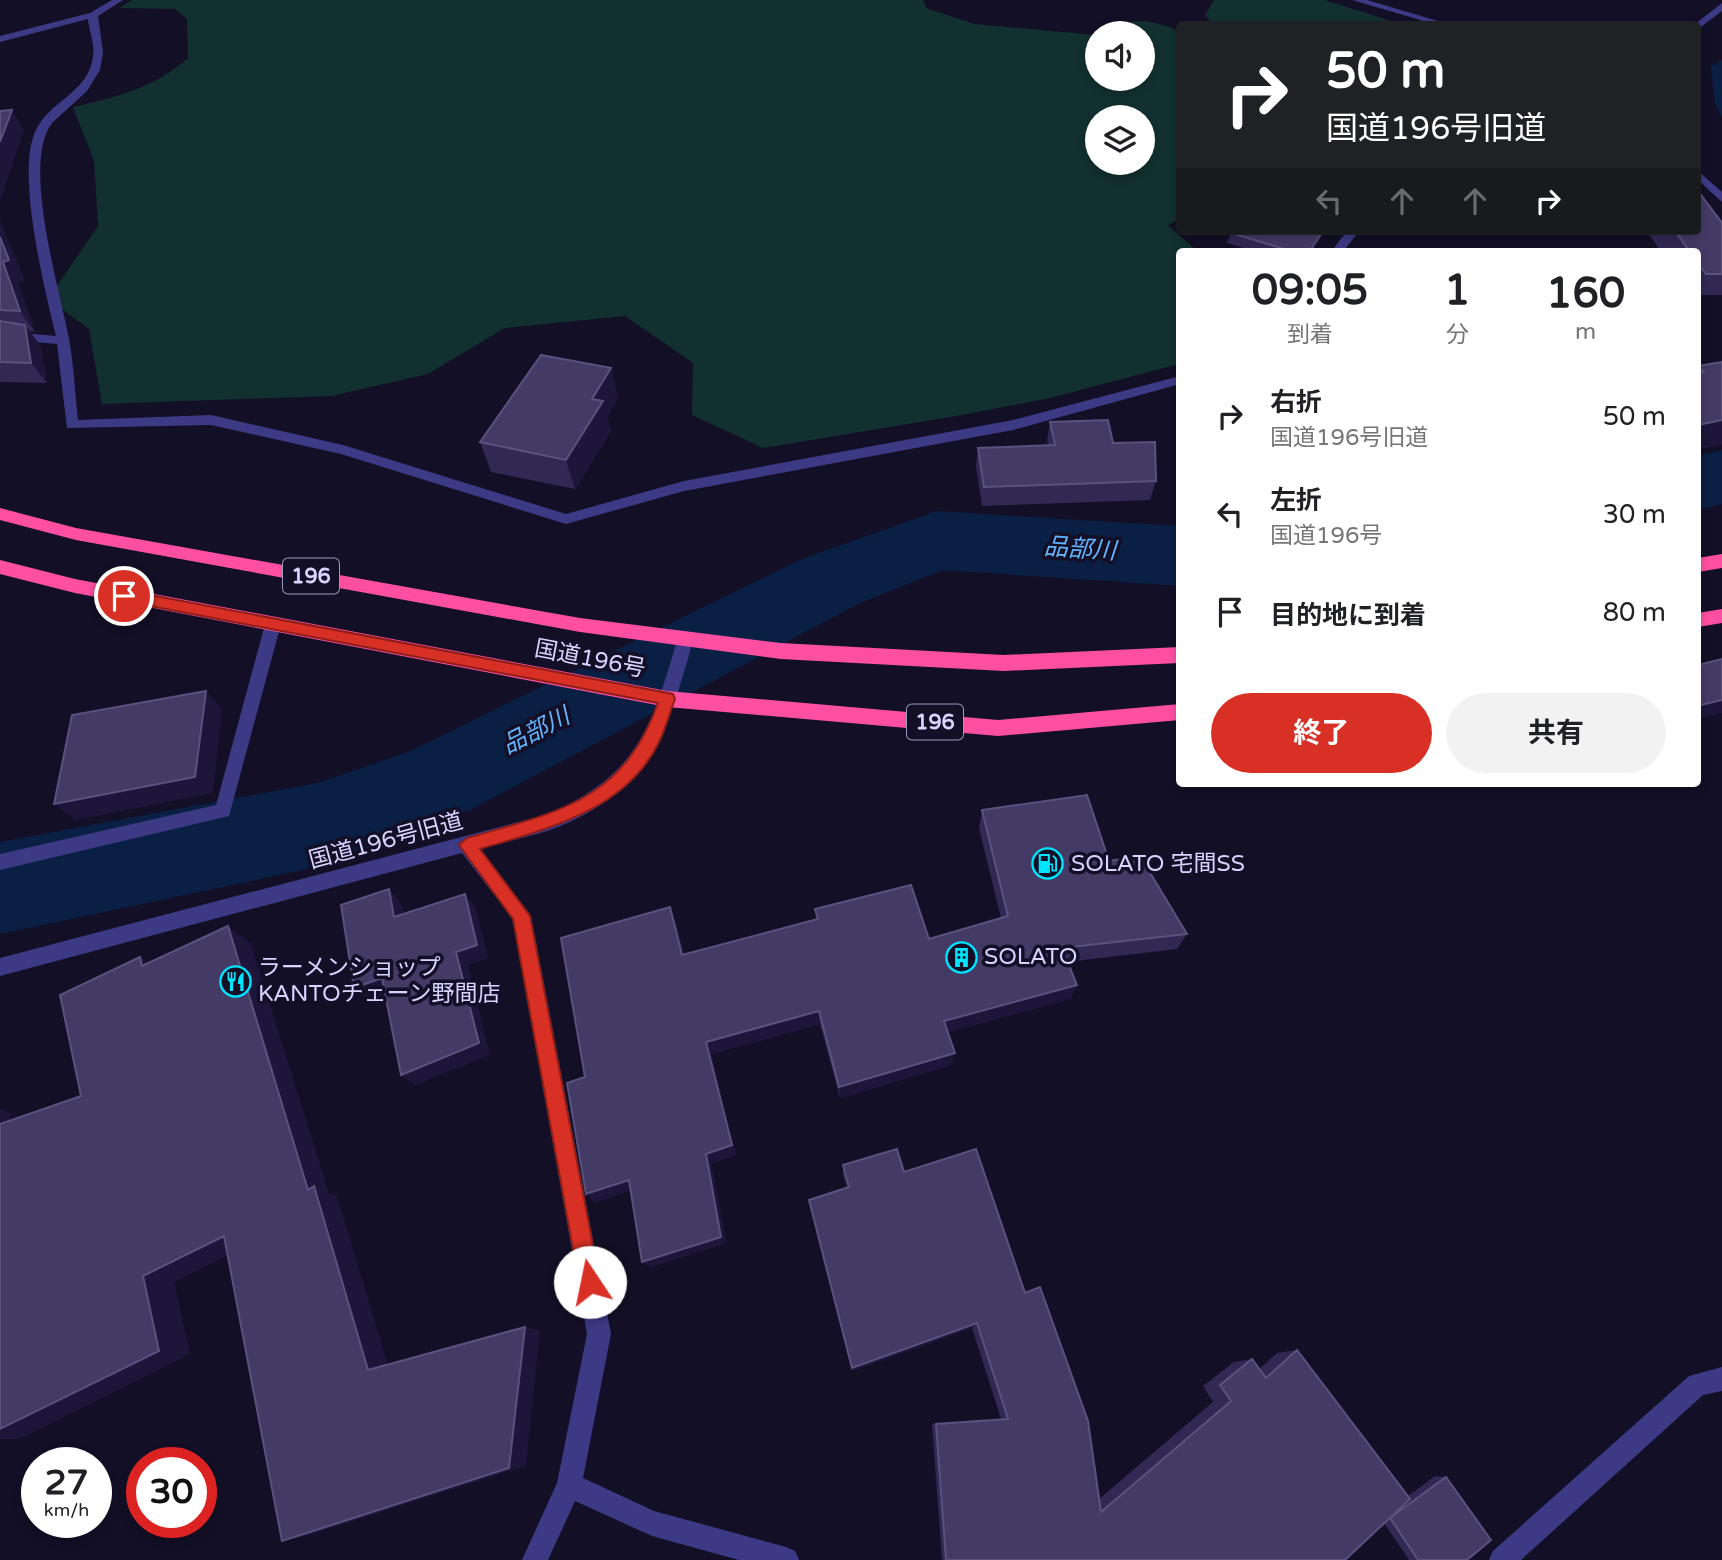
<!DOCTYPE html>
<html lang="ja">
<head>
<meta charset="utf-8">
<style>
  body { margin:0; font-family:"Varela Round","Noto Sans JP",sans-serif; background:#f2f2f2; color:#202124; height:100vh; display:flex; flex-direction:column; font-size:26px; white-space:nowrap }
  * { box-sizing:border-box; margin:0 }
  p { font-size:23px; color:#757577 }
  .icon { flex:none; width:38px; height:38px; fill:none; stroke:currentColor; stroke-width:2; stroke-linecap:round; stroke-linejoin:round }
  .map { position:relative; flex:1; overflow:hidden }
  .sheet { position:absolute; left:1176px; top:248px; width:525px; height:539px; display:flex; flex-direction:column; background:#fff; border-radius:7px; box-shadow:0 4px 10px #0003 }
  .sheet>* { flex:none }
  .top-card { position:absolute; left:1176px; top:21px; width:525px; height:214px; border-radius:7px; box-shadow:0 4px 10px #0003; background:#202124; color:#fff; overflow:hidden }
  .buttons { position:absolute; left:1085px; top:21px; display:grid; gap:14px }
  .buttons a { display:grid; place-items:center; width:70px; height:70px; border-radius:50%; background:#fff; box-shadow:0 4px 10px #0003; font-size:35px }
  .speed { position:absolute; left:21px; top:1447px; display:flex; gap:14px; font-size:35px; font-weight:700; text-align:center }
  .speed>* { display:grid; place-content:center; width:91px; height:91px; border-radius:50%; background:#fff; box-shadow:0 4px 10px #0003; line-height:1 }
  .speed small { font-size:18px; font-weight:400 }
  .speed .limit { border:10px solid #d22; background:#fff; color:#111 }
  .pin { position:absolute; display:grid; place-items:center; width:60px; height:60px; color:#fff; margin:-30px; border:4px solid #fff; border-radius:50%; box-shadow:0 2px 7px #0007 }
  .me { position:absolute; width:77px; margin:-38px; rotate:349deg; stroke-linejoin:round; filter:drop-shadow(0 0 5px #0008) }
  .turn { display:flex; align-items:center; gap:24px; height:147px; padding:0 35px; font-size:32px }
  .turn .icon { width:91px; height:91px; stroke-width:2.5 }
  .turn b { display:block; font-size:49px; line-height:60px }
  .lanes { display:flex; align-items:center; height:66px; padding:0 35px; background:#0003; justify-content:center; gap:35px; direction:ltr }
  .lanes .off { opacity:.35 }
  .eta { display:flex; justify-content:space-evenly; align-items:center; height:119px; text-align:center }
  .eta b { font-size:42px; font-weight:700; line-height:49px }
  .action { display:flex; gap:14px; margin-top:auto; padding:14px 35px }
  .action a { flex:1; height:80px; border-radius:42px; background:#d93025; color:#fff; font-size:28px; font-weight:700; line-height:80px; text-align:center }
  .action a+a { background:#f2f2f2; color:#202124 }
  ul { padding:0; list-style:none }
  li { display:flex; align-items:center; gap:21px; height:98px; padding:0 35px }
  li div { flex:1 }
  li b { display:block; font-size:26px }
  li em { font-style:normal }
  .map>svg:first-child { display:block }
  .green { fill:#12302f; fill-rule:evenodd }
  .water { fill:#0a1f44 }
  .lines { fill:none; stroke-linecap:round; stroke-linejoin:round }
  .river { fill:#0a1f44; fill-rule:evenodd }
  .minor { fill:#3d3a85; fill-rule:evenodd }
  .highway { fill:#ff4fa3; fill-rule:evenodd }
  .wall { fill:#312854 }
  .shaded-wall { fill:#1d163a }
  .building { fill:#433a66; stroke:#5a527e; stroke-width:2 }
  .route { fill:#d93025; stroke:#8d1f18; stroke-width:2 }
  .labels { text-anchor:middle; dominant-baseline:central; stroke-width:7; stroke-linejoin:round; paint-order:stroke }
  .shield { fill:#130f26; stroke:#9e99be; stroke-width:2 }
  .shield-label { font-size:21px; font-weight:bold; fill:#d9d4ff }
  .street-label { font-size:23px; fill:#d9d4ff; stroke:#130f26 }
  .poi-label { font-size:23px; fill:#d9d4ff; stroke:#130f26; text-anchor:start }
  .water-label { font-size:24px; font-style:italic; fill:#62b6ff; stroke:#130f26 }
</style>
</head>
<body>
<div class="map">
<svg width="1722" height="1560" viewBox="0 0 1722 1560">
  <rect width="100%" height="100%" fill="#130f26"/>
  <path class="green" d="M 132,0 L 923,0 L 926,8 L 975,24 L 1097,35 L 1097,79 L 1143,79 L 1143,33 L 1106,33 C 1127,14 1156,21 1179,31 L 1179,219 L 1168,225 L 1198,252 L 1180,252 L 1179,364 L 1050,398 L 956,416 L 763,448 L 692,415 L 693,363 L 625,316 L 505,328 L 428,374 L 331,396 L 102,404 L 89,329 L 48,299 L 98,226 L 94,161 L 73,107 C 117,97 154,88 188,58 L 187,19 L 175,9 L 120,8 ZM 1097,117 L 1143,117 L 1143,163 L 1097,163 Z
    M 1214,0 L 1325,0 L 1401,24 L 1212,24 L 1205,15 Z"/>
  <path class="water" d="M 1722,60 L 1722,117 L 1715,103 L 1711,66 Z"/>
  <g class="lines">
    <path class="river" d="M 1722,450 L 1722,504 L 1698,510 L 1698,456 Z
      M 937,511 L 1180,526 L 1180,586 L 943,570 L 860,603 L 472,809 L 317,867 L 0,934 L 0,842 L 317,783 L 408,752 L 802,559 Z"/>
    <path class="minor" d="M 112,0 L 123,0 L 98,16 L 103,52 L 100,70 L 87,91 L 52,123 C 21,163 60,290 69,339 C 74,366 75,394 78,420 L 211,415 L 343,445 L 566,514 L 684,481 L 1013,420 L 1180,376 L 1180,384 L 1013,430 L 684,491 L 566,524 L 341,454 L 211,425 L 67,428 L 57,344 L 0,339 L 0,331 L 56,336 C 45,290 15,172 36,130 C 50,100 89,93 93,56 C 95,44 89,31 88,19 L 0,42 L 0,36 L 90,13 Z
      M 1352,0 L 1367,0 L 1448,24 L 1434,24 Z
      M 1722,3 L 1722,11 L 1698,29 L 1695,24 Z
      M 1698,171 L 1722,192 L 1722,202 L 1698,180 Z
      M 1347,231 L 1359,231 L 1343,252 L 1331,252 Z
      M 273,618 L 281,624 L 229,816 L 0,870 L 0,854 L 216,805 L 265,624 Z
      M 686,631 L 694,637 C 669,727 652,789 558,827 C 533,837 506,841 480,848 L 531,916 L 611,1334 L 583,1478 L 654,1511 L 786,1547 L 795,1551 L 799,1560 L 739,1560 L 652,1536 L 575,1501 L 548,1560 L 522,1560 L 557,1483 L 587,1334 L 513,919 L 462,853 L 0,976 L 0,958 L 549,814 C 639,774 652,726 678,637 Z
      M 1722,1367 L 1722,1391 L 1703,1395 L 1521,1560 L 1489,1560 L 1493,1551 L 1689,1376 Z"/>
    <path class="highway" d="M 0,508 L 76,528 L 580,618 L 781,643 L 1004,655 L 1180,647 L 1180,663 L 1004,671 L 781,659 L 580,632 L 76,540 L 0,520 Z
      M 1722,554 L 1722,568 L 1698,572 L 1698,558 Z
      M 0,560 L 75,579 L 667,691 L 998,720 L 1180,704 L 1180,720 L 998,736 L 667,707 L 75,593 L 0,574 Z
      M 1722,609 L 1722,623 L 1698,627 L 1698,613 Z"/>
  </g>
  <path class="wall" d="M 0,221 L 24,280 L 18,283 L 35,332 L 29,331 L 40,345 L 47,383 L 0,382 Z
    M 1722,223 L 1722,295 L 1698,295 L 1698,252 L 1661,252 L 1647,231 L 1698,231 Z
    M 1231,233 L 1312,252 L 1256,252 L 1227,243 Z
    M 1722,362 L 1722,444 L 1698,449 L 1698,367 Z
    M 611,368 L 618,398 L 607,417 L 611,431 L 575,489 L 491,472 L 480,442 Z
    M 1050,422 L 1113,443 L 1156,481 L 1150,500 L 982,506 L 976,466 L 978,448 L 1048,445 L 1047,440 Z
    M 982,810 L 1109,861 L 1187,934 L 1177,949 L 1067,962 L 1077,985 L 1070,999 L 948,1032 L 951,1065 L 840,1098 L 820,1024 L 711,1054 L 736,1155 L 711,1163 L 726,1243 L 650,1267 L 631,1190 L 596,1202 L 586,1194 L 585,1077 L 676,923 L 684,955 L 816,919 L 815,909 L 929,939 L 1001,918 L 979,828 Z
    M 843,1165 L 904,1172 L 1025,1293 L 1099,1499 L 1213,1402 L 1203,1386 L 1234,1362 L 1252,1359 L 1259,1369 L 1277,1353 L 1297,1350 L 1408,1496 L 1435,1476 L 1446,1477 L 1467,1560 L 1409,1560 L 1384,1523 L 1345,1560 L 942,1560 L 932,1424 L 1001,1419 L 972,1328 L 852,1371 L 809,1200 L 847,1187 L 843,1176 Z"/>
  <path class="shaded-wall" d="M 12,110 L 24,130 L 0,201 L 0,142 Z
    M 0,221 L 24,280 L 18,283 L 35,332 L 20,311 L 3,262 L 0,237 Z
    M 1323,231 L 1326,231 L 1312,252 L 1309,252 Z
    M 25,325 L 40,345 L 47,383 L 31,363 Z
    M 611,368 L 618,398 L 607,417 L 611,431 L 575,489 L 566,460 L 592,399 Z
    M 1722,420 L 1722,444 L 1698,449 L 1698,425 Z
    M 206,691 L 222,709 L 213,793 L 75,820 L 54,804 Z
    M 1722,700 L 1722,713 L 1698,719 L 1698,708 L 1701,705 Z
    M 389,889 L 402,904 L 407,931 L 394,917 Z
    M 465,894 L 476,908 L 488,958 L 468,965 L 490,1055 L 415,1085 L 401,1075 Z
    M 670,907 L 676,923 L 688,970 L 682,955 Z
    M 228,926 L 251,944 L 329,1193 L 337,1196 L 390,1372 L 368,1370 L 308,1190 Z
    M 140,957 L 166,974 L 142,966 Z
    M 382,978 L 396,991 L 368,1001 L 354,988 Z
    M 1077,985 L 1070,999 L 941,1034 L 944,1021 Z
    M 819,1011 L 820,1024 L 711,1054 L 736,1155 L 711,1163 L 726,1243 L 650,1267 L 642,1262 L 706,1154 L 706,1042 Z
    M 955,1053 L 951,1065 L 840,1098 L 839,1087 Z
    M 0,1109 L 11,1113 L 8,1144 L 0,1142 Z
    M 629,1180 L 638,1188 L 596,1202 L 586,1194 Z
    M 224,1236 L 250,1244 L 174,1282 L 190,1354 L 19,1439 L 0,1439 L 0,1429 L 143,1276 Z
    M 977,1323 L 972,1328 L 852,1371 L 852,1368 Z
    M 525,1327 L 540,1331 L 526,1466 L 309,1535 L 282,1541 Z"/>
  <path class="building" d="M 12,110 L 0,142 L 0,111 Z
    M 1698,191 L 1722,223 L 1722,274 L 1706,274 L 1698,263 L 1698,252 L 1690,252 L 1675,231 L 1698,231 Z
    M 1232,231 L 1323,231 L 1309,252 L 1294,252 L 1231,233 Z
    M 0,237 L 9,260 L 3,262 L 20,311 L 0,310 Z
    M 0,321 L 25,325 L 31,363 L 0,362 Z
    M 541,355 L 611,368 L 592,399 L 603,401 L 566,460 L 480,442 Z
    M 1722,362 L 1722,420 L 1698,425 L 1698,373 L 1704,372 L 1698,366 Z
    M 1108,420 L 1113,443 L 1155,442 L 1156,481 L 984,487 L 978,448 L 1055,445 L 1050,422 Z
    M 1722,659 L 1722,700 L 1701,705 L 1698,701 L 1698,665 Z
    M 206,691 L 195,777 L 54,804 L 72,715 Z
    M 1087,795 L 1109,861 L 1140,856 L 1187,934 L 1062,948 L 1077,985 L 944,1021 L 955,1053 L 839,1087 L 819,1011 L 706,1042 L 732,1145 L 706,1154 L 721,1237 L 642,1262 L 629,1180 L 586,1194 L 567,1083 L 585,1077 L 561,938 L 670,907 L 682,955 L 818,919 L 815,909 L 911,885 L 929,939 L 1008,916 L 982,810 Z
    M 389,889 L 394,917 L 465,894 L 477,945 L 456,952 L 479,1043 L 401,1075 L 382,978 L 354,988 L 341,905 Z
    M 228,926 L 308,1190 L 314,1186 L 368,1370 L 525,1327 L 509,1468 L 282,1541 L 224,1236 L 143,1276 L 159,1351 L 0,1429 L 0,1124 L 81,1096 L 60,995 L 140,957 L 142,966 Z
    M 897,1149 L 904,1172 L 976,1149 L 1025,1293 L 1040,1287 L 1088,1421 L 1101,1512 L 1231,1401 L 1220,1385 L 1252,1359 L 1266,1378 L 1297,1350 L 1410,1499 L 1345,1560 L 946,1560 L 936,1424 L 1008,1419 L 977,1323 L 852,1368 L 809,1200 L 849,1187 L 843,1165 Z
    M 1446,1477 L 1491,1540 L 1467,1560 L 1418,1560 L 1390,1518 Z"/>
  <path class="route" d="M 124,590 L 673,694 L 675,699 C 670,712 666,727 660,740 C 628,810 547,829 480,849 L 530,916 L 600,1282 L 597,1289 L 590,1292 L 582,1289 L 579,1282 L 513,919 L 459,845 L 467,838 C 558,812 623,801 658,703 L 124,601 L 117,596 Z"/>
  <defs>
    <symbol id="fuel-ring" viewBox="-11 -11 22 22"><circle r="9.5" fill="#130f26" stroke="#00e5ff" stroke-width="1.5"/><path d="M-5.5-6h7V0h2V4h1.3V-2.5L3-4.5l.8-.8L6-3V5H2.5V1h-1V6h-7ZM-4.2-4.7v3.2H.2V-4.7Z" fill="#00e5ff"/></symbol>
    <symbol id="building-ring" viewBox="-11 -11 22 22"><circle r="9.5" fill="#130f26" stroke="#00e5ff" stroke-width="1.5"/><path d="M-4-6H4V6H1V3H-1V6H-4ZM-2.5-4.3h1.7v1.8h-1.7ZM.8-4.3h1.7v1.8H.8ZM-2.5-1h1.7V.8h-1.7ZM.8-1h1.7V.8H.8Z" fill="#00e5ff"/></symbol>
    <symbol id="restaurant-ring" viewBox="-11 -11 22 22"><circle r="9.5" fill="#130f26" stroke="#00e5ff" stroke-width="1.5"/><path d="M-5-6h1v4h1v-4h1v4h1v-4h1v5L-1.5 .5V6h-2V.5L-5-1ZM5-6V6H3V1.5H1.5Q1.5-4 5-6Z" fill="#00e5ff"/></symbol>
  </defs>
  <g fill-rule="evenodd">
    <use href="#fuel-ring" x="1030" y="846" width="35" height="35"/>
    <use href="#building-ring" x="944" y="940" width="35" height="35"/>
    <use href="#restaurant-ring" x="218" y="964" width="35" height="35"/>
  </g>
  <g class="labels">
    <g class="shield">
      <rect x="283" y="558.5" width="56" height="35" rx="5"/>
      <rect x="907" y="704.5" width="56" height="35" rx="5"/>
    </g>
    <g class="shield-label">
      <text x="311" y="576">196</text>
      <text x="935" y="722">196</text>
    </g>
    <g class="street-label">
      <text transform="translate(590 659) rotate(11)">国道196号</text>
      <text transform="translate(386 841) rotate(-15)">国道196号旧道</text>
    </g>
    <g class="poi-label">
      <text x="1071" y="864">SOLATO 宅間SS</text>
      <text x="984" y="957">SOLATO</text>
      <text x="258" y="968">ラーメンショップ<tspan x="258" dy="26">KANTOチェーン野間店</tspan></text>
    </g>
    <g class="water-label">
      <text transform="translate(1080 549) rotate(4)">品部川</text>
      <text transform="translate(536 731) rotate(-27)">品部川</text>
    </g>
  </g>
</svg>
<div class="buttons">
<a><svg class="icon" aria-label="sound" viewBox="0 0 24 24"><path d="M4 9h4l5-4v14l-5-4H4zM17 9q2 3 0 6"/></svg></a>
<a><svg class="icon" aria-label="layers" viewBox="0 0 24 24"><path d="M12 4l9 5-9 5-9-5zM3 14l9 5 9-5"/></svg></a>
</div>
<div class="speed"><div>27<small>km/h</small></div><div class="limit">30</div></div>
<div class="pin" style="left:124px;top:596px;background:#d93025"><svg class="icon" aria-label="arrive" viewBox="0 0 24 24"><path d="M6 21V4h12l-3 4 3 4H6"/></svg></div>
<svg class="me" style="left:590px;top:1282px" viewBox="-20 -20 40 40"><circle r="19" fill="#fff"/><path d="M0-13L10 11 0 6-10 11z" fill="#d93025"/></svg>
<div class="top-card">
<div class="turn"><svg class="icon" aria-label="right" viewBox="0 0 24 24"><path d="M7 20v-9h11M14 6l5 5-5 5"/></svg><div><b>50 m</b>国道196号旧道</div></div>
<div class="lanes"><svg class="icon off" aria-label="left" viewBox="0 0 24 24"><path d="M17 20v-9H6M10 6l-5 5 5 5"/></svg><svg class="icon off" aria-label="ahead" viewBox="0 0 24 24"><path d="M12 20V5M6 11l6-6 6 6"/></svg><svg class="icon off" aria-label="ahead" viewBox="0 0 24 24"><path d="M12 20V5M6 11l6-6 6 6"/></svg><svg class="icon" aria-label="right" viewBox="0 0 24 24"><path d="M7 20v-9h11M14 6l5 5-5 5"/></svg></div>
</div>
<section class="sheet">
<div class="eta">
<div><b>09:05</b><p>到着</p></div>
<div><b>1</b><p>分</p></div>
<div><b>160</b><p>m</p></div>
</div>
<ul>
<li><svg class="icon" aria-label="right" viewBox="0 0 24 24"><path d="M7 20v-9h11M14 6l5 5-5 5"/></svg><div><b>右折</b><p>国道196号旧道</p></div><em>50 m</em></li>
<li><svg class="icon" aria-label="left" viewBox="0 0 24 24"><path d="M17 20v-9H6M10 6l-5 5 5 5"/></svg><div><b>左折</b><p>国道196号</p></div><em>30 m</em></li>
<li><svg class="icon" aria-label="arrive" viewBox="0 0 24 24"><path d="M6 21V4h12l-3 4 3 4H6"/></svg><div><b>目的地に到着</b></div><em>80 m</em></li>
</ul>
<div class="action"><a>終了</a><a>共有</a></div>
</section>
</div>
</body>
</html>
